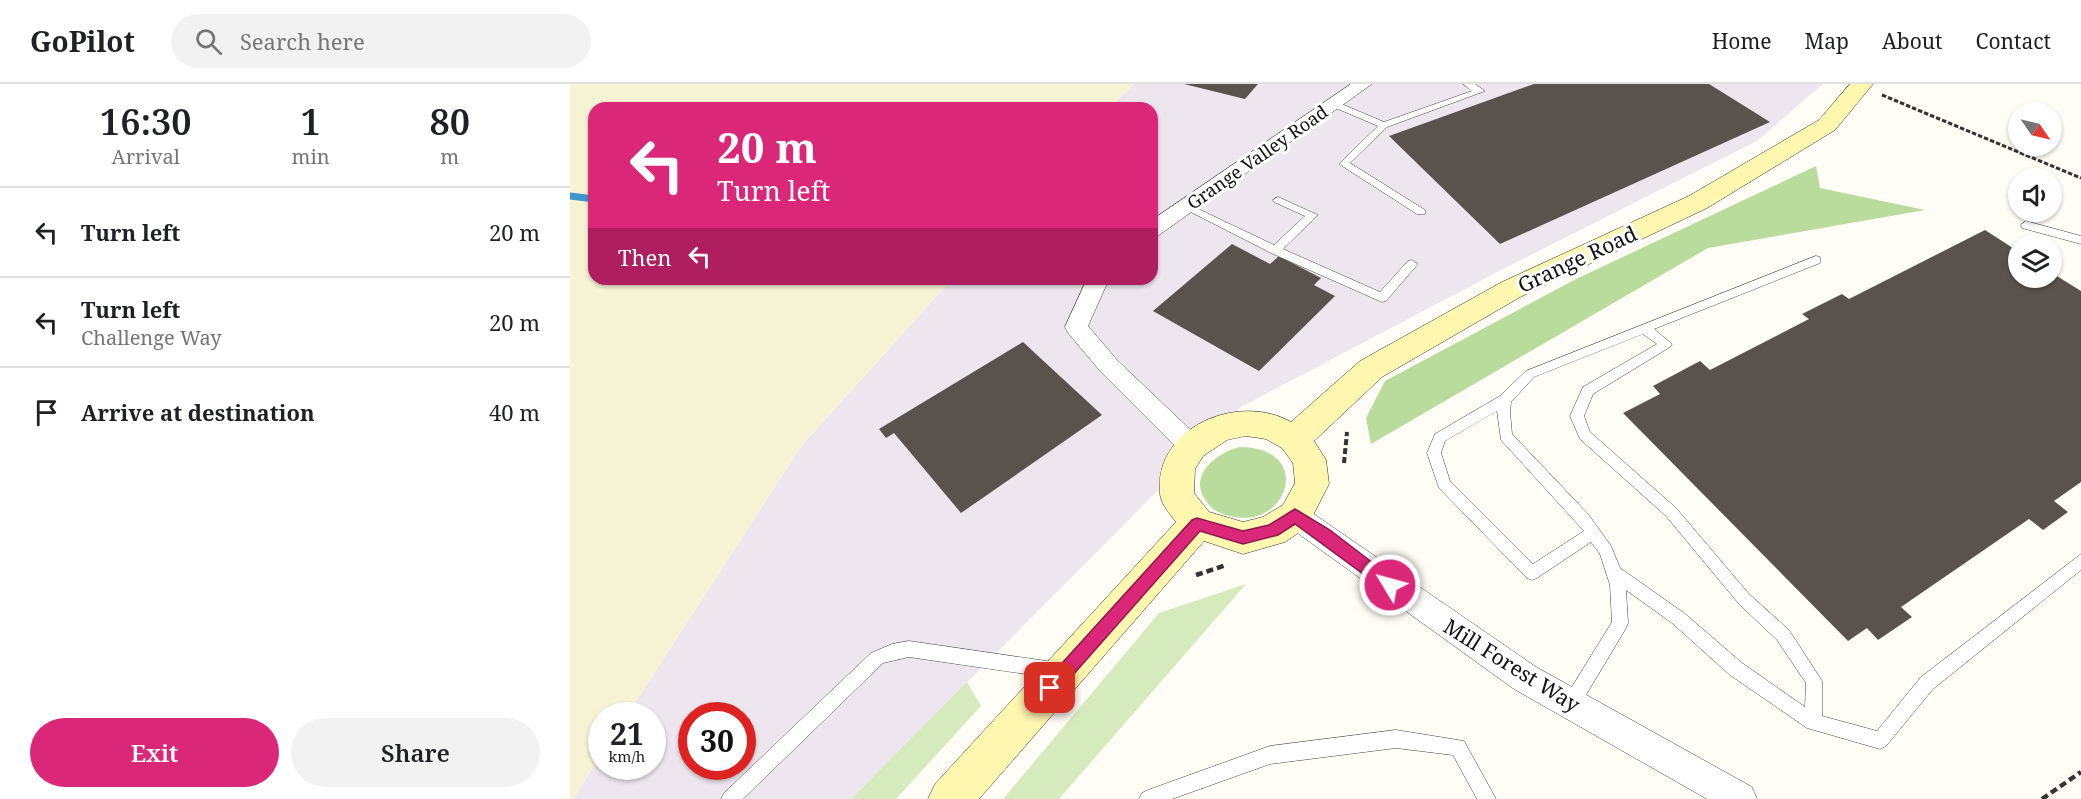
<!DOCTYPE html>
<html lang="en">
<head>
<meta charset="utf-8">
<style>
  body { margin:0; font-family:"Noto Serif",serif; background:#f2f2f2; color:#202124; height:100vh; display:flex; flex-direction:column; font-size:22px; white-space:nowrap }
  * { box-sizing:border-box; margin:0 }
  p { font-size:20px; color:#757577 }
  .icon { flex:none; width:33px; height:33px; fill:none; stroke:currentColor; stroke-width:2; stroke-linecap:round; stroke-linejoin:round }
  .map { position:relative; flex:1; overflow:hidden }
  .side { display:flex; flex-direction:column; background:#fff; width:570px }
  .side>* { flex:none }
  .top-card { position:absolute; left:18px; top:18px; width:570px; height:183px; border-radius:18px; box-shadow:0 2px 4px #0004; background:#db2777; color:#fff; overflow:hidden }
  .needle { width:39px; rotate:124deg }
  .tools { position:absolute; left:1438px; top:18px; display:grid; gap:12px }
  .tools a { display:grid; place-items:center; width:54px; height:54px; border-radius:50%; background:#fff; box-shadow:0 2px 4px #0004; font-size:30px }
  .speed { position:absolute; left:18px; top:618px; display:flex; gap:12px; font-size:30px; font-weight:700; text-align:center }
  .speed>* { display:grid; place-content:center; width:78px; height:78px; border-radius:50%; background:#fff; box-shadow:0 2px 4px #0004; line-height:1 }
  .speed small { font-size:15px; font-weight:400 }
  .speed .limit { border:9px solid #d22; background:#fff; color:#111 }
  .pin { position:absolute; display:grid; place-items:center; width:51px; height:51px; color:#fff; margin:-26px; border-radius:12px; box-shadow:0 3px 9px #0006 }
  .me { position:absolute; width:66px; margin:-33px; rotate:307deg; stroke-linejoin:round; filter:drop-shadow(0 0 4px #0008) }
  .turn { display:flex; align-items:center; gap:21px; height:126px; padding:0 30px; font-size:27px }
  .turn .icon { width:78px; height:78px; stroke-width:2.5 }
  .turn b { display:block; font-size:42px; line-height:51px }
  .then { display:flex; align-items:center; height:57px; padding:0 30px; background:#0003; gap:12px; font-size:22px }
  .eta { display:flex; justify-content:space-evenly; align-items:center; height:102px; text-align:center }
  .eta b { font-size:36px; font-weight:600; line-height:42px }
  .action { display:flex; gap:12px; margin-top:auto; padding:12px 30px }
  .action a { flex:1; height:69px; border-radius:36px; background:#db2777; color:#fff; font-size:24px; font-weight:600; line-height:69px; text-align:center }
  .action a+a { background:#f2f2f2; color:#202124 }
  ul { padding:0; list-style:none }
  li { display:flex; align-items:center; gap:18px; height:90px; padding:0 30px; border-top:2px solid #e0e0e0 }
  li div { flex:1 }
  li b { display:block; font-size:22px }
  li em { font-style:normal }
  header { display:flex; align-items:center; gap:36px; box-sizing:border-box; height:84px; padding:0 30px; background:#fff; border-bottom:2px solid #e0e0e0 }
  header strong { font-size:28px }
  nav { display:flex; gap:33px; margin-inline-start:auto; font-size:21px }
  .search { width:420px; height:54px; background:#f2f2f2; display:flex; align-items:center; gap:15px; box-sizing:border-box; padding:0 21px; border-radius:33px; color:#757577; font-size:22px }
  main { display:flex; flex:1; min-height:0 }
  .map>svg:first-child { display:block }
  .industrial { fill:#eee6ef; fill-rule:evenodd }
  .farmland { fill:#f6f3d4 }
  .green { fill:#d5ebbd }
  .forest { fill:#b9dc9c }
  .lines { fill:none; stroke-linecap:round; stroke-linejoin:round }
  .stream { stroke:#3f96cf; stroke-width:7 }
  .building { fill:#5a524d }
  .service-casing { stroke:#444; stroke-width:1 }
  .minor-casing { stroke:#444; stroke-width:1 }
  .secondary-casing { stroke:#333; stroke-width:1 }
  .path-far2 { stroke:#333; stroke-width:3; stroke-dasharray:4.5 2; stroke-linecap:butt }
  .path-far1 { stroke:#333; stroke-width:4; stroke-dasharray:6 3; stroke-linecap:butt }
  .path { stroke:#333; stroke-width:4.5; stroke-dasharray:7 4; stroke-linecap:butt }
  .service { fill:#fff; fill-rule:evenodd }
  .minor { fill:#fff; fill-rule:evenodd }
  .secondary { fill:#fff6b0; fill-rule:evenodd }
  .route { fill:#db2777; stroke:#8e194d; stroke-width:1.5 }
  .labels { text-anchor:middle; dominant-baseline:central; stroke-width:6; stroke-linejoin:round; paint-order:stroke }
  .far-street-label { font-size:18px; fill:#111; stroke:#fff }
  .street-label { font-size:21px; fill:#111; stroke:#fff }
</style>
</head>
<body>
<header>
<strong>GoPilot</strong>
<div class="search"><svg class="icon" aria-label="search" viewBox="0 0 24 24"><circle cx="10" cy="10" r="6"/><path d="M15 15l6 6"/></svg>Search here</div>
<nav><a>Home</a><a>Map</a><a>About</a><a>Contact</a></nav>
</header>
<main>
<section class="side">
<div class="eta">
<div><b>16:30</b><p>Arrival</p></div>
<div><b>1</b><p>min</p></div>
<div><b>80</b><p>m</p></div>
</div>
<ul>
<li><svg class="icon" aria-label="left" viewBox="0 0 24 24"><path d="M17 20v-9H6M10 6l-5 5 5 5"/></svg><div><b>Turn left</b></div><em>20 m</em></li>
<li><svg class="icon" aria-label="left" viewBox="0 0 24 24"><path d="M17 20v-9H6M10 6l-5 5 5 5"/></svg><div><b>Turn left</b><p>Challenge Way</p></div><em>20 m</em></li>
<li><svg class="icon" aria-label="arrive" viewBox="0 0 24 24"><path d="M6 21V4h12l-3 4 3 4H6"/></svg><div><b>Arrive at destination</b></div><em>40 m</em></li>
</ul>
<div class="action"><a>Exit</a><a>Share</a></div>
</section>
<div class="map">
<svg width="1511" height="715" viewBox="0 0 1511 715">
  <rect width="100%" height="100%" fill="#fffdf5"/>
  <path class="industrial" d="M 564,0 L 1253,0 L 1187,57 L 935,184 L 671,323 L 281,715 L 3,715 L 31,671 L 32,682 L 82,682 L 82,632 L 57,631 L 232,361 L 382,195 L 582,195 L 582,24 L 539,24 ZM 122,632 L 172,632 L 172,682 L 122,682 Z"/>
  <path class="farmland" d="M 0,0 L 564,0 L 539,24 L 24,24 L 24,195 L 382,195 L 232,361 L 57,631 L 32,632 L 31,671 L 3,715 L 0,715 Z"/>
  <path class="green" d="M 676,500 L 489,715 L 433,715 L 589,529 Z
    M 397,598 L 411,622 L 326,715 L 281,715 Z"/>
  <path class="forest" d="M 1246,82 L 1250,104 L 1355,126 L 1138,164 L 801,360 L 796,334 L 815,297 L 1004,196 Z
    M 669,363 C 744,363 719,443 665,433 C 656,432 647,429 640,422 C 615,395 642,371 669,363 Z"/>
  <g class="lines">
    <path class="stream" d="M 0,112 L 24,115"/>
  </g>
  <path class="building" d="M 614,0 L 688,0 L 675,15 Z
    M 964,0 L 1139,0 L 1200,38 L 930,160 L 819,52 Z
    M 1415,146 L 1449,168 L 1449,194 L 1482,194 L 1482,189 L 1511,207 L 1511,398 L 1484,417 L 1498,428 L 1473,446 L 1459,435 L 1331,523 L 1342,533 L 1308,556 L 1297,544 L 1278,557 L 1053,329 L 1090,310 L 1083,302 L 1130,277 L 1140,286 L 1239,235 L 1232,230 L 1272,210 L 1279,215 Z
    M 662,160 L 700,180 L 709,172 L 751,194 L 744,201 L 765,212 L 689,287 L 583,227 Z
    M 453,258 L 532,331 L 391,429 L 324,349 L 316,354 L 309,345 Z"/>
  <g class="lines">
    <defs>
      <path id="service" d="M 893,0 L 905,0 L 915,7 L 817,43 L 780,79 L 855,126 L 855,130 L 847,130 L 769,80 L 808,42 L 761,22 L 761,18 L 767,18 L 814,38 L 902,7 Z
        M 708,113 L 748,131 L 713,165 L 810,208 L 838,177 L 842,176 L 848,180 L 816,217 L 812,218 L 701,169 L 611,123 L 616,120 L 620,121 L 704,161 L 735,132 L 704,118 L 703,116 Z
        M 1456,137 L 1511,152 L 1511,160 L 1452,144 L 1451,141 Z
        M 1246,172 L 1250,173 L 1250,179 L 1084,245 L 1102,260 L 1100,263 L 1023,310 L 1014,332 L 1020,348 L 1106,424 L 1179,510 L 1219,546 L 1252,597 L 1252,632 L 1307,647 L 1351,593 L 1511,470 L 1511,486 L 1363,605 L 1316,662 L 1310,665 L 1237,644 L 1160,591 L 1102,539 L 1056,506 L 1058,539 L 1056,544 L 1007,626 L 1001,628 L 995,626 L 993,620 L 995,614 L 1042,538 L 1040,501 L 1030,470 L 1021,458 L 967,494 L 962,496 L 957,494 L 869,404 L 857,369 L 865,350 L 930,312 L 956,287 ZM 1073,250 L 1087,260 L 1013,303 L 1000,332 L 1010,355 L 1096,432 L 1169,520 L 1207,556 L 1236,599 L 1235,623 L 1172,579 L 1114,529 L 1050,484 L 1041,462 L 1018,430 L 942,350 L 940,328 L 941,318 L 964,293 ZM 927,327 L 931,356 L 1014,447 L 963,480 L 880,397 L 871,369 L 875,357 Z
        M 339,557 L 490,579 L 496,581 L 498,587 L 496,593 L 490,595 L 339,573 L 313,579 L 173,715 L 151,715 L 154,709 L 301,569 L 322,560 Z
        M 826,646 L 894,657 L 926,715 L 907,715 L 883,671 L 826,664 L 700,680 L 602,715 L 569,715 L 572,709 L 578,706 L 700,662 Z"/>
      <path id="minor" d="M 781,0 L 802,0 L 589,151 L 582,153 L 582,136 Z
        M 517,195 L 539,195 L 518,242 L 547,276 L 630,355 L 634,362 L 630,369 L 621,372 L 612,369 L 531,288 L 498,249 L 495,243 Z
        M 725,420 L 735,424 L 966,583 L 1182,703 L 1187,715 L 1137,715 L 944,605 L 715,440 L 711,432 L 715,424 Z"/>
      <path id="secondary" d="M 1280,0 L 1303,0 L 1265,46 L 1137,124 L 952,212 L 812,293 L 744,357 L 756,376 L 759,400 L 737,443 L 715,458 L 673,470 L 634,457 L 409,715 L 358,715 L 365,700 L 606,438 C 600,430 591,420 590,410 C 583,343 669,308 721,338 L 790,277 L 932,198 L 1119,112 L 1249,36 ZM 676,352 L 696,355 L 712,364 L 723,379 L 725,399 L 713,421 L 693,433 L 673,438 L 639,428 L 624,409 L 625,385 L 633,372 L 657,356 Z"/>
    </defs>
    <use href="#service" class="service-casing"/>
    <use href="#minor" class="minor-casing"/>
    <use href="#secondary" class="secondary-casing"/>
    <path class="path-far2" d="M 1312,11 L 1511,94"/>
    <path class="path-far1" d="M 774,379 L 777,348"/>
    <path class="path" d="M 626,491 L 656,481
      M 1472,715 L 1511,688"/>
    <use href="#service" class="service"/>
    <use href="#minor" class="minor"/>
    <use href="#secondary" class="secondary"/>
  </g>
  <path class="route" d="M 725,425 L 760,446 L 825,496 L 828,501 L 825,506 L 820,508 L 815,506 L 725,440 L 708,451 L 673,460 L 630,447 L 486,610 L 480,612 L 475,610 L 472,604 L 475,598 L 622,436 L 627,434 L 673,447 L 699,441 Z"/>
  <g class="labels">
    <g class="far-street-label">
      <text transform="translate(687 73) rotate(-35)">Grange Valley Road</text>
    </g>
    <g class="street-label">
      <text transform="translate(1007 175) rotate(-25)">Grange Road</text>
      <text transform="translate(942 581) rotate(32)">Mill Forest Way</text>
    </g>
  </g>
</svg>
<div class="tools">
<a><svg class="needle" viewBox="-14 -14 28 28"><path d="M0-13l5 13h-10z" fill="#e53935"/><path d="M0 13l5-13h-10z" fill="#757577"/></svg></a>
<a><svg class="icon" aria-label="sound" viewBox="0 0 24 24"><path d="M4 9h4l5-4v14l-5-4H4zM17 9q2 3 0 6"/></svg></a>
<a><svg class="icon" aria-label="layers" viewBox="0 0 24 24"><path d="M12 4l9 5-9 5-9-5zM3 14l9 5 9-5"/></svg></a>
</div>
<div class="speed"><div>21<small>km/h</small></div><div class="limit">30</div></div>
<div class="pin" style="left:480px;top:604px;background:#d93025"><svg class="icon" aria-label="arrive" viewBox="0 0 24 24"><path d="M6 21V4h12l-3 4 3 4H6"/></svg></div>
<svg class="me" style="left:820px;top:501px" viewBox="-20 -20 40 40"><circle r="17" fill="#db2777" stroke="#fff" stroke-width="3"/><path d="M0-11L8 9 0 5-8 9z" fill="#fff"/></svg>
<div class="top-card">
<div class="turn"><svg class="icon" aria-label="left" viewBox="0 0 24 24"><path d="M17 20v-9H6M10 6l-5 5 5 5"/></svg><div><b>20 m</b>Turn left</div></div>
<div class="then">Then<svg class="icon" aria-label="left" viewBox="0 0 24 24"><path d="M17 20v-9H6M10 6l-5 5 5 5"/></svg></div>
</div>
</div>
</main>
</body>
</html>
